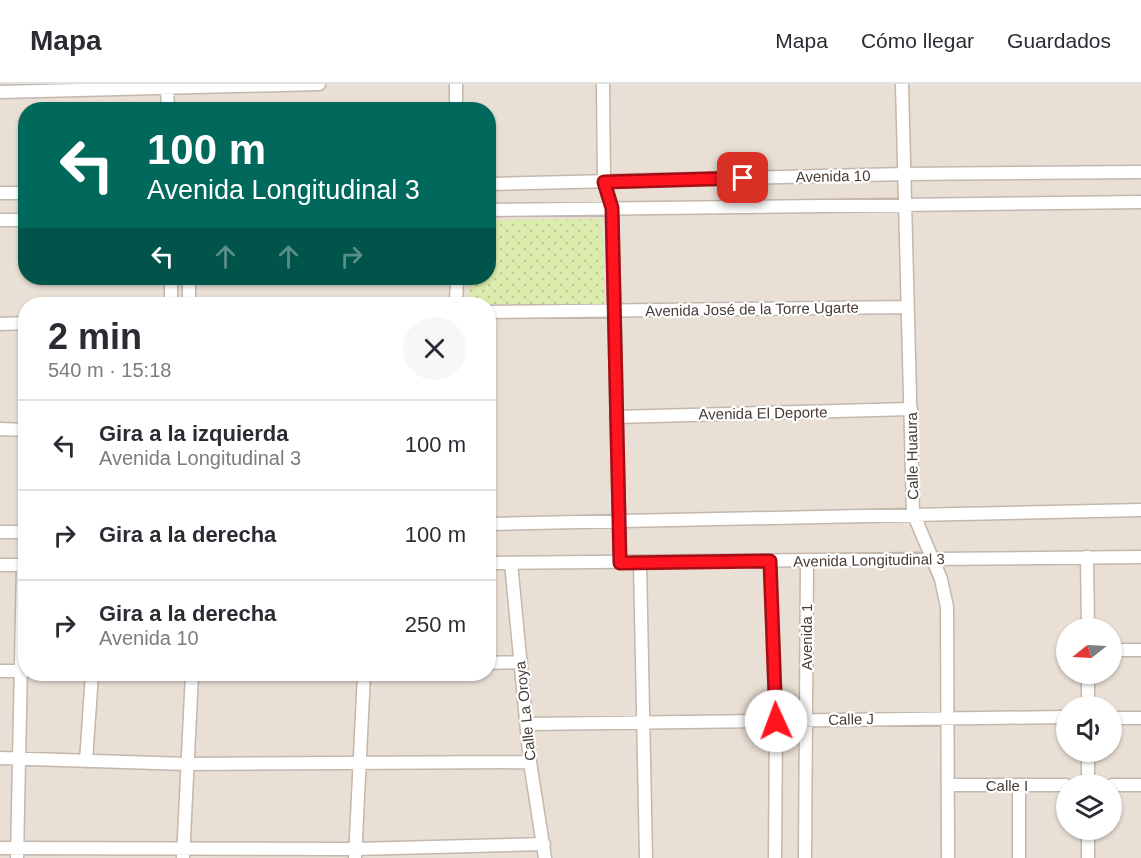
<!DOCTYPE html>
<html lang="es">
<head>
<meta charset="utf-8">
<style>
  body { margin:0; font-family:Helvetica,sans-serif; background:#f7f7f7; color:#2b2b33; height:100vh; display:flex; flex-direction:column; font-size:22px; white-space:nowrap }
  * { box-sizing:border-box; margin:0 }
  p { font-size:20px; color:#7c7c81 }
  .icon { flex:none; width:33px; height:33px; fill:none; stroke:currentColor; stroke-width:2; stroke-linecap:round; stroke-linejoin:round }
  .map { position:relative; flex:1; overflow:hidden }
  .details { position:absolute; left:18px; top:213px; width:478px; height:384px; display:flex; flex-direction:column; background:#fff; border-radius:24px; box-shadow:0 2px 4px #0004 }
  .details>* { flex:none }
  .guide { position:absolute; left:18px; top:18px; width:478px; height:183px; border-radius:24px; box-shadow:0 2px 4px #0004; background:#00695c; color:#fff; overflow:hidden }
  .needle { width:39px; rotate:252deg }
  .tools { position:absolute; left:1056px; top:534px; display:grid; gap:12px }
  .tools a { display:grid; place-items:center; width:66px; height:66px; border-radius:50%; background:#fff; box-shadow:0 2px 4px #0004; font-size:30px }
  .pin { position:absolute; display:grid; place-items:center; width:51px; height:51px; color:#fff; margin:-26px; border-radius:12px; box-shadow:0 3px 9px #0006 }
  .me { position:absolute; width:66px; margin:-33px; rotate:358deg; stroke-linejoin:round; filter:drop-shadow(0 0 4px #0008) }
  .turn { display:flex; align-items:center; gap:21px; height:126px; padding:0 30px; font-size:27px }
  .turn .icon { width:78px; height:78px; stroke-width:2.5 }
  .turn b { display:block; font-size:42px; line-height:51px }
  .lanes { display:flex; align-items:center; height:57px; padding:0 30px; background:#0003; justify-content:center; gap:30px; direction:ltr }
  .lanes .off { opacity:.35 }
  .round { display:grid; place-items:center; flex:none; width:63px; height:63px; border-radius:32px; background:#f7f7f7 }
  .summary { display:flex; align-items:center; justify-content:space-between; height:102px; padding:0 30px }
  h1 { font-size:36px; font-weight:600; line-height:45px }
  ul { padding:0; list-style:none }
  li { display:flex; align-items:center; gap:18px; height:90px; padding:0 30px; border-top:2px solid #e1e1e2 }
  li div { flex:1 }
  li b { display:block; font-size:22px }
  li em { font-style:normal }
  header { display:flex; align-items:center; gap:36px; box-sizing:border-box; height:84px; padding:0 30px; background:#fff; border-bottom:2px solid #e1e1e2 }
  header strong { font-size:28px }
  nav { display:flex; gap:33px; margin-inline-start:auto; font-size:21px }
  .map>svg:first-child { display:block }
  .residential { fill:#e9dfd5; fill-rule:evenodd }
  .park { fill:url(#park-dots) }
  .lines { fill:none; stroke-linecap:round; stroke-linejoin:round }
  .minor-casing { stroke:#c4b7ac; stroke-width:15 }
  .minor { stroke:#fff; stroke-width:12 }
  .route-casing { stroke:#a60d15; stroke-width:15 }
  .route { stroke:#ff1420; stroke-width:10 }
  .labels { text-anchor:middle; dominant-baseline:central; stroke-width:4.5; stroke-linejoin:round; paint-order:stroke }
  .street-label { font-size:15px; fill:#493d36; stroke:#fff }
</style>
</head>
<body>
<header>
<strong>Mapa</strong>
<nav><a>Mapa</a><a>Cómo llegar</a><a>Guardados</a></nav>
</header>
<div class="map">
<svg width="1141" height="774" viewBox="0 0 1141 774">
  <defs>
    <pattern id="park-dots" width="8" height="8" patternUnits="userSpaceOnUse" patternTransform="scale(1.5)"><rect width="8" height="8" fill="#dcecad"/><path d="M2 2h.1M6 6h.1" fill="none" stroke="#becb95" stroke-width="1.8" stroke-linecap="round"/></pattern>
  </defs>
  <rect width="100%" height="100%" fill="#f5eee7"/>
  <path class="residential" d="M 0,0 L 1141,0 L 1141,774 L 0,774 ZM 26,26 L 489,26 L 489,194 L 26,194 ZM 26,220 L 489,220 L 489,590 L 26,590 ZM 1066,544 L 1112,544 L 1112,590 L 1066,590 ZM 1066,622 L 1112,622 L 1112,668 L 1066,668 ZM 1066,700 L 1112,700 L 1112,746 L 1066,746 Z"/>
  <path class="park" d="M 602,135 L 604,220 L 469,220 L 469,194 L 489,194 L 489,136 Z"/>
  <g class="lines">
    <defs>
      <path id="minor" d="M 167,0 L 168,26
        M 456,0 L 456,26
        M 603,0 L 604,98 L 612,124 L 620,479
        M 902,0 L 913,429 L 941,495 L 947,523 L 948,774
        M 0,8 L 319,0
        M 489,100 L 904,90 L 1141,88
        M 0,109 L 26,109
        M 489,126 L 1141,118
        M 0,136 L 26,136
        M 171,194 L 171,220
        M 189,194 L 189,220
        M 456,220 L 457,194
        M 489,228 L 908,223
        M 0,240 L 26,239
        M 616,333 L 911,325
        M 0,345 L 26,346
        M 489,440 L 1141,426
        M 0,448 L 26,448
        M 1087,473 L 1088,544
        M 770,477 L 776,637 L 775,774
        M 489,479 L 1141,473
        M 511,479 L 530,678 L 545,774
        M 640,479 L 646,774
        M 0,481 L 26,481
        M 1112,566 L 1141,566
        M 489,579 L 521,578
        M 0,587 L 26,587
        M 1088,590 L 1088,622
        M 1112,634 L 1141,634
        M 527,640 L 1066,633
        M 1088,668 L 1088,700
        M 0,674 L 187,680 L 530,678
        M 86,677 L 92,590
        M 948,701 L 1066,701
        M 1019,701 L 1019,774
        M 1112,701 L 1141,701
        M 1088,746 L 1088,774
        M 0,764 L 355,765 L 544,760
        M 17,774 L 23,481
        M 183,774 L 192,590
        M 355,774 L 364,590
        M 805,774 L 807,477"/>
    </defs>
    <use href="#minor" class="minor-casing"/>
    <use href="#minor" class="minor"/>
  </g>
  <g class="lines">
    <defs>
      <path id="route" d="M 743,94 L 604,98 L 612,124 L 620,479 L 770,477 L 776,637"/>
    </defs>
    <use href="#route" class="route-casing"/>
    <use href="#route" class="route"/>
  </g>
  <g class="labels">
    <g class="street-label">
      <text transform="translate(833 92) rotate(-1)">Avenida 10</text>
      <text transform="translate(752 225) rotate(-1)">Avenida José de la Torre Ugarte</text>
      <text transform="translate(763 329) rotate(-1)">Avenida El Deporte</text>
      <text transform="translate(912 372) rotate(-91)">Calle Huaura</text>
      <text transform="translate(869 476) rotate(-1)">Avenida Longitudinal 3</text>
      <text transform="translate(806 553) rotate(-90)">Avenida 1</text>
      <text transform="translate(525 627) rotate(-96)">Calle La Oroya</text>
      <text transform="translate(851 635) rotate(-1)">Calle J</text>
      <text x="1007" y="701">Calle I</text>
    </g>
  </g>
</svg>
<div class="tools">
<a><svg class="needle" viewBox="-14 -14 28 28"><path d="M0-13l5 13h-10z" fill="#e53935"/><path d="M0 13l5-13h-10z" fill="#7c7c81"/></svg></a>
<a><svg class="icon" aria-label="sound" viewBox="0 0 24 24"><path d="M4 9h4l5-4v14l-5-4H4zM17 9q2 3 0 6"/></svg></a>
<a><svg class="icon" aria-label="layers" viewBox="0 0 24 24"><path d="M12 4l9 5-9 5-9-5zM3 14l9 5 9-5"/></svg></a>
</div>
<div class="pin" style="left:743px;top:94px;background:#d93025"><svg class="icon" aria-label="arrive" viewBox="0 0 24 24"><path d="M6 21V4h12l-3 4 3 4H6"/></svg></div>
<svg class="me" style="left:776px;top:637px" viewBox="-20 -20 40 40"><circle r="19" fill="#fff"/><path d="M0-13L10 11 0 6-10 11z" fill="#ff1420"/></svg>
<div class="guide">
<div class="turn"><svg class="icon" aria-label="left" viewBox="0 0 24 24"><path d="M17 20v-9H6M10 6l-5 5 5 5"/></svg><div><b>100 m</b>Avenida Longitudinal 3</div></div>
<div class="lanes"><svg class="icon" aria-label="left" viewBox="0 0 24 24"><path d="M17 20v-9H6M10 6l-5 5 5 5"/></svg><svg class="icon off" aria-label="ahead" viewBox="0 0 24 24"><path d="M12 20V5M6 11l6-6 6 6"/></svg><svg class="icon off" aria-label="ahead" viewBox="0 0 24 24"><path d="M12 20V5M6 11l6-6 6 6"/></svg><svg class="icon off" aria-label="right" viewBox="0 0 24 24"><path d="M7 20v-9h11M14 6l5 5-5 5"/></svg></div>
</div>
<section class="details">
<div class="summary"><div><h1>2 min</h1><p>540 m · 15:18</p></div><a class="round"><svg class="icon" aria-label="close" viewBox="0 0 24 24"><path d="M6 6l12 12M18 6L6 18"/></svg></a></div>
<ul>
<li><svg class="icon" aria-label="left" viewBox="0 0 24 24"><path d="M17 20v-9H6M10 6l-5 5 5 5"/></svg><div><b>Gira a la izquierda</b><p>Avenida Longitudinal 3</p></div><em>100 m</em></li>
<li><svg class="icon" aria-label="right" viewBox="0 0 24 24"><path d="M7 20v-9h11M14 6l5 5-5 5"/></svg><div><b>Gira a la derecha</b></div><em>100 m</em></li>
<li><svg class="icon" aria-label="right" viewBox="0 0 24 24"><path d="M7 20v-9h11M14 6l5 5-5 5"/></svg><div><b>Gira a la derecha</b><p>Avenida 10</p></div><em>250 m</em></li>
</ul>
</section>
</div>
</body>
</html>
